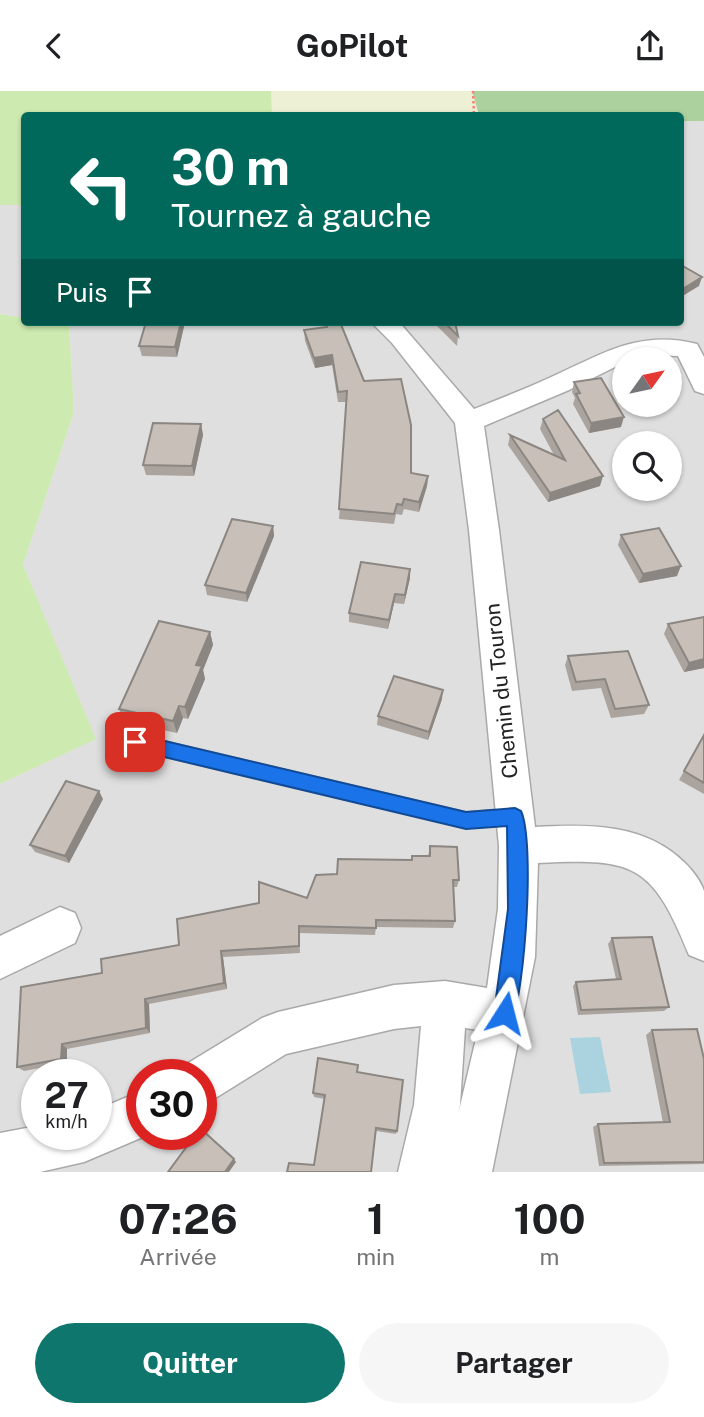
<!DOCTYPE html>
<html lang="fr">
<head>
<meta charset="utf-8">
<style>
  body { margin:0; font-family:"Public Sans",sans-serif; background:#f6f6f6; color:#202124; height:100vh; display:flex; flex-direction:column; font-size:26px; white-space:nowrap }
  * { box-sizing:border-box; margin:0 }
  p { font-size:23px; color:#757577 }
  .icon { flex:none; width:38px; height:38px; fill:none; stroke:currentColor; stroke-width:2; stroke-linecap:round; stroke-linejoin:round }
  .map { position:relative; height:1081px; overflow:hidden }
  .sheet { display:flex; flex-direction:column; background:#fff; flex:1 }
  .sheet>* { flex:none }
  .top-card { position:absolute; left:21px; top:21px; width:663px; height:214px; border-radius:7px; box-shadow:0 2px 5px #0004; background:#00695c; color:#fff; overflow:hidden }
  .needle { width:46px; rotate:57deg }
  .tools { position:absolute; left:612px; top:256px; display:grid; gap:14px }
  .tools a { display:grid; place-items:center; width:70px; height:70px; border-radius:50%; background:#fff; box-shadow:0 2px 5px #0004; font-size:35px }
  .speed { position:absolute; left:21px; top:968px; display:flex; gap:14px; font-size:35px; font-weight:700; text-align:center }
  .speed>* { display:grid; place-content:center; width:91px; height:91px; border-radius:50%; background:#fff; box-shadow:0 2px 5px #0004; line-height:1 }
  .speed small { font-size:18px; font-weight:400 }
  .speed .limit { border:10px solid #d22; background:#fff; color:#111 }
  .pin { position:absolute; display:grid; place-items:center; width:60px; height:60px; color:#fff; margin:-30px; border-radius:14px; box-shadow:0 4px 10px #0006 }
  .me { position:absolute; width:77px; margin:-38px; rotate:9deg; stroke-linejoin:round; filter:drop-shadow(0 0 5px #0008) }
  .turn { display:flex; align-items:center; gap:24px; height:147px; padding:0 35px; font-size:32px }
  .turn .icon { width:91px; height:91px; stroke-width:2.5 }
  .turn b { display:block; font-size:49px; line-height:60px }
  .then { display:flex; align-items:center; height:66px; padding:0 35px; background:#0003; gap:14px; font-size:26px }
  .eta { display:flex; justify-content:space-evenly; align-items:center; height:119px; text-align:center }
  .eta b { font-size:42px; font-weight:700; line-height:49px }
  .primary-button { display:flex; gap:14px; margin-top:auto; padding:14px 35px }
  .primary-button a { flex:1; height:80px; border-radius:42px; background:#0f766e; color:#fff; font-size:28px; font-weight:700; line-height:80px; text-align:center }
  .primary-button a+a { background:#f6f6f6; color:#202124 }
  header { display:flex; justify-content:space-between; align-items:center; height:91px; padding:0 35px; background:#fff; font-size:32px; font-weight:700 }
  .map>svg:first-child { display:block }
  .residential { fill:#e0dfdf; fill-rule:evenodd }
  .farmland { fill:#eef0d5 }
  .grass { fill:#cdebb0 }
  .forest { fill:#add19e }
  .water { fill:#aad3df }
  .lines { fill:none; stroke-linecap:round; stroke-linejoin:round }
  .service-casing { stroke:#a9a9a9; stroke-width:2 }
  .minor-casing { stroke:#a9a9a9; stroke-width:3 }
  .path { stroke:#fa8072; stroke-width:2.5; stroke-dasharray:2.5 2.5; stroke-linecap:butt }
  .service { fill:#fff; fill-rule:evenodd }
  .minor { fill:#fff; fill-rule:evenodd }
  .wall { fill:#aba49e }
  .shaded-wall { fill:#8b8681 }
  .building { fill:#c7bfb8; stroke:#8b8681; stroke-width:2 }
  .route { fill:#1a73e8; stroke:#114b97; stroke-width:2 }
  .labels { text-anchor:middle; dominant-baseline:central; stroke-width:5; stroke-linejoin:round; paint-order:stroke }
  .street-label { font-size:21px; fill:#222; stroke:#fff }
</style>
</head>
<body>
<header><svg class="icon" aria-label="back" viewBox="0 0 24 24"><path d="M15 5l-7 7 7 7"/></svg>GoPilot<svg class="icon" aria-label="share" viewBox="0 0 24 24"><path d="M12 15V3M7 8l5-5 5 5M5 13v7h14v-7"/></svg></header>
<div class="map">
<svg width="704" height="1081" viewBox="0 0 704 1081">
  <rect width="100%" height="100%" fill="#f2efe9"/>
  <path class="residential" d="M 681,29 L 704,29 L 704,1081 L 0,1081 L 0,693 L 95,648 L 23,474 L 74,321 L 69,235 L 50,231 L 681,231 ZM 625,268 L 670,268 L 670,313 L 625,313 ZM 625,352 L 670,352 L 670,397 L 625,397 ZM 37,984 L 96,984 L 96,1043 L 37,1043 ZM 142,984 L 201,984 L 201,1043 L 142,1043 Z
    M 0,114 L 24,114 L 24,227 L 0,223 Z"/>
  <path class="farmland" d="M 271,0 L 472,0 L 479,24 L 272,24 Z"/>
  <path class="grass" d="M 0,0 L 271,0 L 272,24 L 24,24 L 24,114 L 0,114 Z
    M 0,223 L 24,227 L 24,231 L 69,234 L 74,321 L 23,474 L 96,648 L 0,693 Z"/>
  <path class="forest" d="M 472,0 L 704,0 L 704,30 L 681,30 L 681,24 L 479,24 Z"/>
  <path class="water" d="M 600,946 L 611,1001 L 580,1003 L 570,947 Z"/>
  <g class="lines">
    <defs>
      <path id="service" d="M 135,643 L 466,721 L 515,717 L 521,719 L 524,725 L 521,731 L 515,733 L 466,737 L 135,659 L 129,656 L 126,651 L 129,646 Z"/>
      <path id="minor" d="M 371,231 L 399,231 L 474,318 C 499,308 525,298 549,287 C 601,264 638,238 697,253 L 704,266 L 704,303 L 695,300 L 678,265 L 653,264 L 625,268 L 625,271 L 569,299 L 484,335 L 499,439 L 535,736 C 588,733 646,732 686,773 C 693,780 701,791 704,800 C 704,817 704,851 704,870 L 689,864 C 652,773 635,767 538,772 L 535,866 L 492,1081 L 398,1081 L 414,1014 L 421,935 L 394,938 L 286,963 L 217,1006 L 201,1013 L 201,984 L 181,984 L 185,974 L 262,927 L 278,921 L 394,894 L 445,890 L 487,897 L 498,818 L 499,755 L 469,439 L 455,332 L 392,252 ZM 465,937 L 478,939 L 458,1024 L 460,1014 Z
        M 60,816 L 75,822 L 81,837 L 75,852 L 0,888 L 0,845 Z
        M 142,1000 L 142,1043 L 150,1043 L 84,1071 L 40,1081 L 0,1081 L 0,1042 L 37,1035 L 37,1043 L 96,1043 L 96,1019 Z"/>
    </defs>
    <use href="#service" class="service-casing"/>
    <use href="#minor" class="minor-casing"/>
    <path class="path" d="M 473,0 L 474,24"/>
    <use href="#service" class="service"/>
    <use href="#minor" class="minor"/>
  </g>
  <path class="wall" d="M 185,231 L 177,266 L 142,265 L 139,255 Z
    M 325,231 L 340,231 L 364,290 L 411,382 L 428,385 L 427,395 L 419,421 L 404,418 L 402,424 L 396,423 L 394,433 L 339,428 L 346,311 L 338,311 L 332,274 L 315,277 L 305,250 L 304,239 L 325,236 Z
    M 433,231 L 455,231 L 458,245 L 457,255 Z
    M 574,291 L 621,336 L 589,342 L 573,313 L 575,307 L 572,301 Z
    M 543,328 L 600,395 L 548,411 L 508,354 L 510,344 L 554,364 L 540,338 Z
    M 201,333 L 203,344 L 194,385 L 146,384 L 143,374 Z
    M 273,435 L 274,445 L 247,511 L 207,504 L 205,494 Z
    M 621,444 L 677,485 L 639,492 L 618,454 Z
    M 410,487 L 404,513 L 394,512 L 388,538 L 349,531 L 349,522 Z
    M 704,526 L 704,577 L 684,581 L 664,543 L 668,533 Z
    M 210,541 L 213,554 L 203,579 L 205,588 L 188,628 L 183,627 L 177,642 L 124,631 L 119,618 Z
    M 568,565 L 649,614 L 644,623 L 611,627 L 601,597 L 572,600 L 565,574 Z
    M 442,608 L 428,649 L 377,634 L 378,625 Z
    M 704,644 L 704,703 L 679,689 Z
    M 103,708 L 69,772 L 35,761 L 30,754 Z
    M 430,755 L 459,789 L 457,796 L 453,796 L 455,830 L 453,837 L 376,836 L 375,844 L 299,842 L 300,862 L 223,866 L 227,898 L 149,913 L 150,942 L 67,958 L 67,972 L 24,980 L 17,976 L 102,882 L 307,807 L 337,783 L 411,769 L 412,765 L 428,765 Z
    M 612,847 L 669,916 L 664,920 L 578,924 L 573,895 L 576,891 L 616,888 L 608,853 Z
    M 652,939 L 704,968 L 704,1073 L 599,1075 L 593,1036 L 598,1033 L 663,1032 L 646,944 Z
    M 357,981 L 397,1040 L 396,1043 L 376,1040 L 314,1074 L 325,1008 L 314,1006 L 313,1002 Z"/>
  <path class="shaded-wall" d="M 702,186 L 699,195 L 681,206 L 681,199 Z
    M 181,231 L 185,231 L 177,266 L 175,256 Z
    M 332,264 L 332,274 L 315,277 L 314,267 Z
    M 624,326 L 621,336 L 589,342 L 591,332 Z
    M 201,333 L 203,344 L 194,385 L 192,375 Z
    M 428,385 L 427,395 L 419,421 L 419,411 Z
    M 603,385 L 600,395 L 548,411 L 550,402 Z
    M 273,435 L 274,445 L 247,511 L 246,502 Z
    M 681,475 L 677,485 L 639,492 L 643,483 Z
    M 410,478 L 410,487 L 404,513 L 405,504 Z
    M 395,503 L 394,512 L 388,538 L 389,529 Z
    M 210,541 L 213,554 L 203,579 L 205,588 L 188,628 L 185,616 L 196,574 Z
    M 704,568 L 704,577 L 684,581 L 689,572 Z
    M 443,599 L 442,608 L 428,649 L 429,641 Z
    M 179,615 L 183,627 L 177,642 L 173,630 Z
    M 99,700 L 103,708 L 69,772 L 65,765 Z
    M 221,860 L 223,866 L 227,898 L 224,892 Z
    M 145,908 L 149,913 L 150,942 L 146,937 Z
    M 62,953 L 67,958 L 67,972 L 61,968 Z
    M 234,1068 L 236,1071 L 229,1081 L 225,1081 Z"/>
  <path class="building" d="M 681,174 L 702,186 L 681,199 Z
    M 146,231 L 181,231 L 175,256 L 139,255 Z
    M 326,231 L 340,231 L 364,290 L 401,288 L 411,334 L 411,382 L 428,385 L 419,411 L 404,408 L 402,414 L 397,413 L 394,423 L 339,418 L 347,300 L 338,301 L 332,264 L 314,267 L 304,239 L 327,236 Z
    M 444,231 L 455,231 L 458,245 Z
    M 601,287 L 624,326 L 591,332 L 576,303 L 580,302 L 574,291 Z
    M 558,319 L 603,385 L 550,402 L 510,344 L 565,369 L 543,328 Z
    M 153,332 L 201,333 L 192,375 L 143,374 Z
    M 232,428 L 273,435 L 246,502 L 205,494 Z
    M 659,437 L 681,475 L 643,483 L 621,444 Z
    M 361,471 L 410,478 L 405,504 L 395,503 L 389,529 L 349,522 Z
    M 704,526 L 704,568 L 689,572 L 668,533 Z
    M 159,530 L 210,541 L 196,574 L 202,575 L 185,616 L 179,615 L 173,630 L 119,618 Z
    M 628,560 L 649,614 L 615,618 L 605,588 L 576,591 L 568,565 Z
    M 394,585 L 443,599 L 429,641 L 378,625 Z
    M 704,644 L 704,692 L 684,680 Z
    M 66,690 L 99,700 L 65,765 L 30,754 Z
    M 430,755 L 457,756 L 459,789 L 453,789 L 455,830 L 376,829 L 376,837 L 299,835 L 299,855 L 221,860 L 224,892 L 145,908 L 146,937 L 62,953 L 61,968 L 17,976 L 21,896 L 102,882 L 101,868 L 179,854 L 177,828 L 259,812 L 259,791 L 307,807 L 316,784 L 337,783 L 338,768 L 412,769 L 412,765 L 430,765 Z
    M 652,846 L 669,916 L 581,919 L 576,891 L 621,888 L 612,847 Z
    M 697,938 L 704,968 L 704,1071 L 604,1072 L 598,1033 L 670,1031 L 652,939 Z
    M 318,967 L 358,974 L 357,981 L 403,989 L 397,1040 L 376,1037 L 371,1081 L 287,1081 L 289,1072 L 314,1074 L 325,1004 L 313,1002 Z
    M 201,1038 L 234,1068 L 225,1081 L 168,1081 L 196,1043 L 201,1043 Z"/>
  <path class="route" d="M 135,643 L 466,721 L 515,717 L 521,720 C 535,751 525,897 512,930 L 505,933 L 497,930 L 494,922 L 508,818 L 507,735 L 466,738 L 135,659 L 129,656 L 126,651 L 129,646 Z"/>
  <g class="labels">
    <g class="street-label">
      <text transform="translate(501 600) rotate(-96)">Chemin du Touron</text>
    </g>
  </g>
</svg>
<div class="tools">
<a><svg class="needle" viewBox="-14 -14 28 28"><path d="M0-13l5 13h-10z" fill="#e53935"/><path d="M0 13l5-13h-10z" fill="#757577"/></svg></a>
<a><svg class="icon" aria-label="search" viewBox="0 0 24 24"><circle cx="10" cy="10" r="6"/><path d="M15 15l6 6"/></svg></a>
</div>
<div class="speed"><div>27<small>km/h</small></div><div class="limit">30</div></div>
<div class="pin" style="left:135px;top:651px;background:#d93025"><svg class="icon" aria-label="arrive" viewBox="0 0 24 24"><path d="M6 21V4h12l-3 4 3 4H6"/></svg></div>
<svg class="me" style="left:505px;top:922px" viewBox="-20 -20 40 40"><path d="M0-17L14 15 0 8-14 15z" fill="#1a73e8" stroke="#fff" stroke-width="4"/></svg>
<div class="top-card">
<div class="turn"><svg class="icon" aria-label="left" viewBox="0 0 24 24"><path d="M17 20v-9H6M10 6l-5 5 5 5"/></svg><div><b>30 m</b>Tournez à gauche</div></div>
<div class="then">Puis<svg class="icon" aria-label="arrive" viewBox="0 0 24 24"><path d="M6 21V4h12l-3 4 3 4H6"/></svg></div>
</div>
</div>
<section class="sheet">
<div class="eta">
<div><b>07:26</b><p>Arrivée</p></div>
<div><b>1</b><p>min</p></div>
<div><b>100</b><p>m</p></div>
</div>
<div class="primary-button"><a>Quitter</a><a>Partager</a></div>
</section>
</body>
</html>
